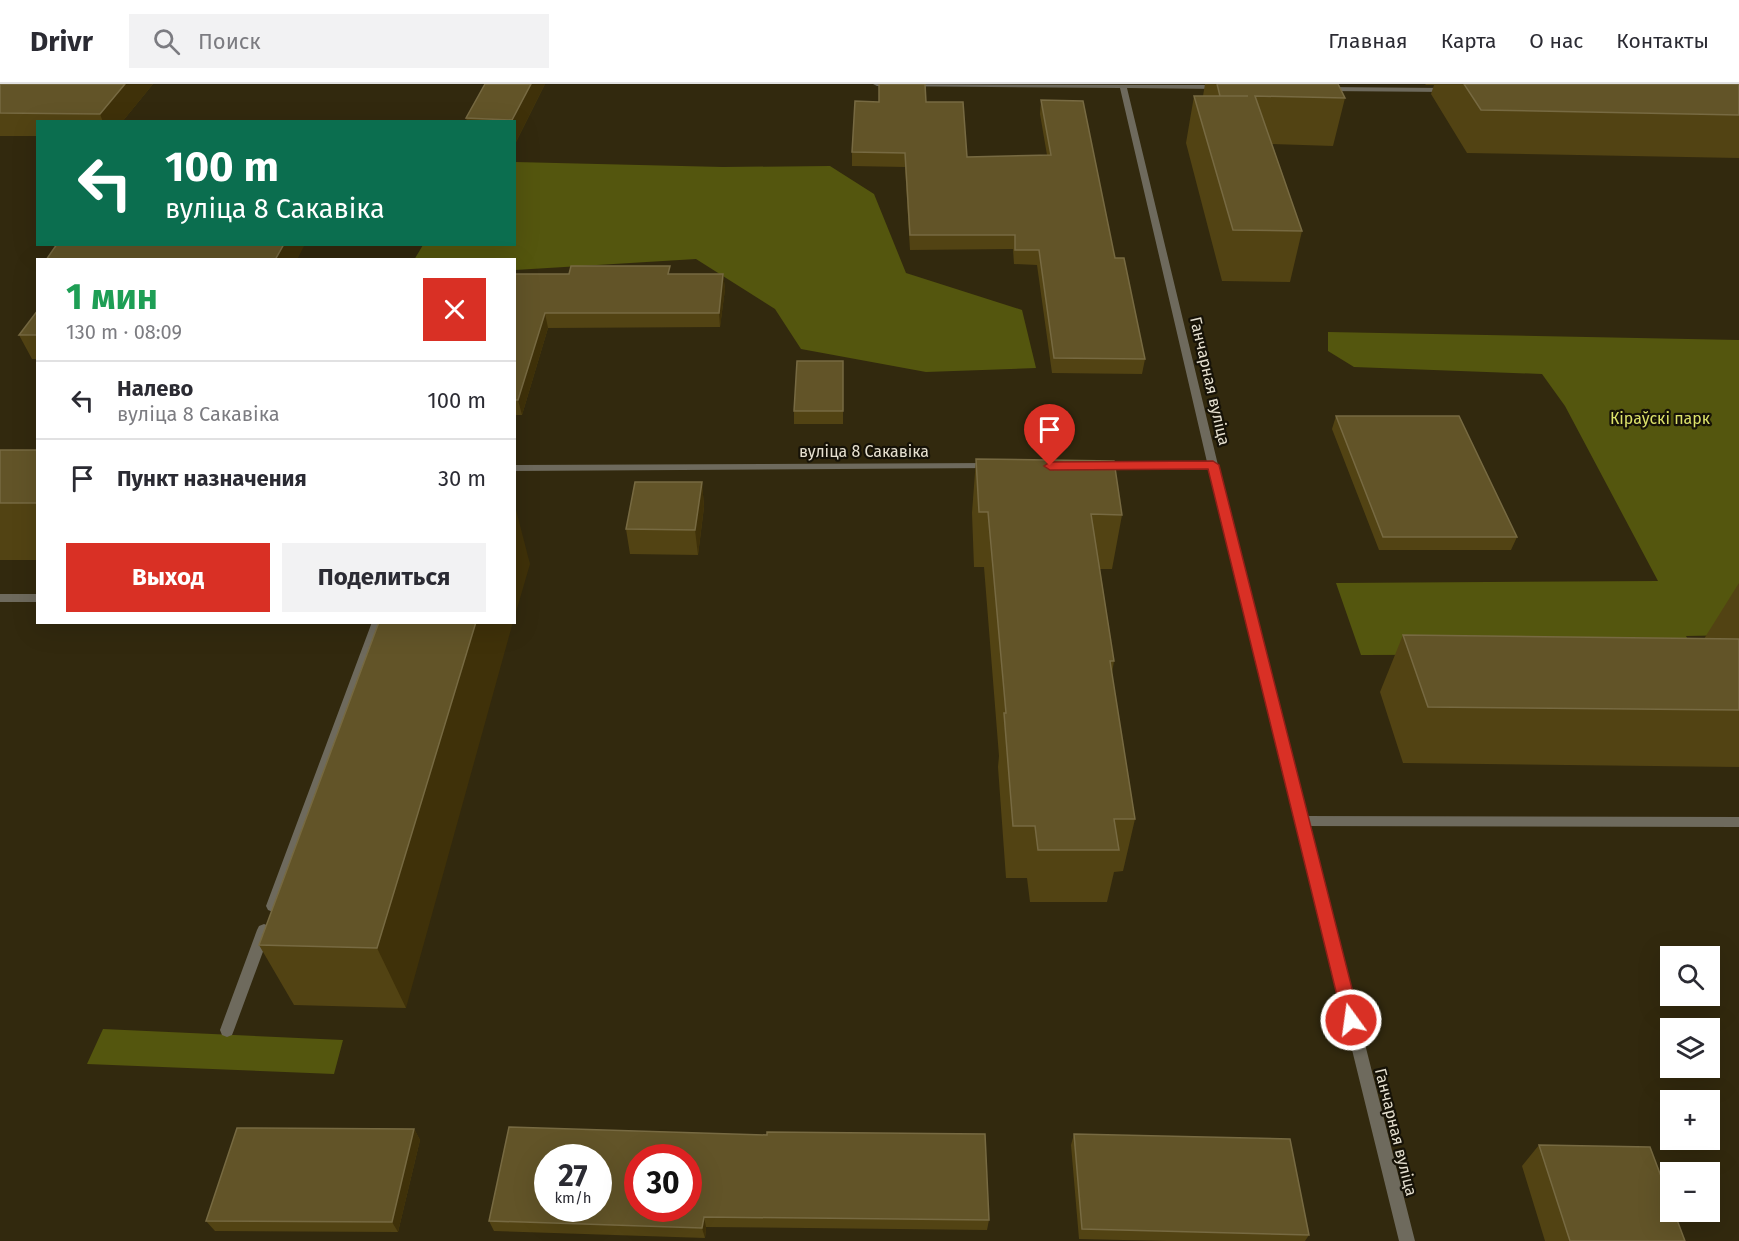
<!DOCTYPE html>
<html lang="ru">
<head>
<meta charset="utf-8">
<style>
  body { margin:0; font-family:"Fira Sans",sans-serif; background:#f2f2f3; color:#2b2b33; height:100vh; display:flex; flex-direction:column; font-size:22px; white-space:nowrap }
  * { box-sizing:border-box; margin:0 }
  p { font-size:20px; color:#7c7c81 }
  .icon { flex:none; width:33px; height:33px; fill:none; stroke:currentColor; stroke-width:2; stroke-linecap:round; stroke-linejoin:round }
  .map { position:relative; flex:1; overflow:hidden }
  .side { position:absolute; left:36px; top:174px; width:480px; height:366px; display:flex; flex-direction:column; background:#fff; border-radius:0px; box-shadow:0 6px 24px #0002 }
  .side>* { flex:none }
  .top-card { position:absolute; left:36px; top:36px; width:480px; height:126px; border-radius:0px; box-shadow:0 6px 24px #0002; background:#0b6e4f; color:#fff; overflow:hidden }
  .fabs { position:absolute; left:1660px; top:862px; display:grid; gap:12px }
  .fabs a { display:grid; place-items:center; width:60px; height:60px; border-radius:0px; background:#fff; box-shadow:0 6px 24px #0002; font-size:30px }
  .speed { position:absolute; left:534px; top:1060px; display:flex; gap:12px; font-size:30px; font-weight:700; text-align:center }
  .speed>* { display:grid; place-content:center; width:78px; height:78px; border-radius:50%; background:#fff; box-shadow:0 6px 24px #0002; line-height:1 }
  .speed small { font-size:15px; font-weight:400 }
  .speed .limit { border:9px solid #d22; background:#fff; color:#111 }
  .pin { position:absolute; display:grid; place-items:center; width:51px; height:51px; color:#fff; margin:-62px -26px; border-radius:50% 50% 50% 0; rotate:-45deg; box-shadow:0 0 6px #0007 }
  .pin .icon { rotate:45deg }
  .me { position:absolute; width:66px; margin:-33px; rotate:346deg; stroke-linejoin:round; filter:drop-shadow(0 0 4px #0008) }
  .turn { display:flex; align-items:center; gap:21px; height:126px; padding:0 30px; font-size:27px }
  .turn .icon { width:78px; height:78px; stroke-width:2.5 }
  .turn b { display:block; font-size:42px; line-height:51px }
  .round { display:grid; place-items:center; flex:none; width:63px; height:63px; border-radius:0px; background:#f2f2f3 }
  .summary { display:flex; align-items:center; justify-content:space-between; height:102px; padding:0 30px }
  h1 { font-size:36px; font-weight:700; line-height:45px; color:#1e9e55 }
  .cta { display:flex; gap:12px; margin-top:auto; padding:12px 30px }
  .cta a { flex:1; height:69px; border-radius:0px; background:#d93025; color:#fff; font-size:24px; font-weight:700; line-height:69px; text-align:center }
  .cta a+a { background:#f2f2f3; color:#2b2b33 }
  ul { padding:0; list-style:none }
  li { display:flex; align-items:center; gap:18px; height:78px; padding:0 30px; border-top:2px solid #e1e1e2 }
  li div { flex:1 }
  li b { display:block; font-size:22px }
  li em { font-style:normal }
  header { display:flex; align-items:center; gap:36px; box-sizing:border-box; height:84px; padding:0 30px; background:#fff; border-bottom:2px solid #e1e1e2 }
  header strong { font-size:28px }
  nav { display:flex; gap:33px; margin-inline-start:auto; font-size:21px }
  .search { width:420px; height:54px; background:#f2f2f3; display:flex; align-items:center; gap:15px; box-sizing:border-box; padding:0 21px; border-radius:0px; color:#7c7c81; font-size:22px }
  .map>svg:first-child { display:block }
  .green { fill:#54560e }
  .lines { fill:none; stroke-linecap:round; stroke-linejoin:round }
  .service { fill:#6e6a5d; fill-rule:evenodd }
  .minor { fill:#6e6a5d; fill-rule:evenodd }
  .wall { fill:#524313 }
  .shaded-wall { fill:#3f3109 }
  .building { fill:#625428; stroke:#776a42; stroke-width:1.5; fill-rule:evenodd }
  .route { fill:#d93025; stroke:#8d1f18; stroke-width:1.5 }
  .labels { text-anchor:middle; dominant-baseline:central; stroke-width:4.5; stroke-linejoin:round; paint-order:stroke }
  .street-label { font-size:16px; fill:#e6e0d0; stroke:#161207 }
  .park-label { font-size:16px; fill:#dce16a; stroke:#161207 }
</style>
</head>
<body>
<header>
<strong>Drivr</strong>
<div class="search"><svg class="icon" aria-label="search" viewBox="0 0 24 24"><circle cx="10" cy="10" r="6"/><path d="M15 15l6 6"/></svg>Поиск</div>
<nav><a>Главная</a><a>Карта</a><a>О нас</a><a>Контакты</a></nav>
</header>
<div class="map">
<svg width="1739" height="1157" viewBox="0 0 1739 1157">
  <rect width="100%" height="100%" fill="#32290e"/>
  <path class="green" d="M 515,78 L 723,83 L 830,82 L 874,110 L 906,189 L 1022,226 L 1036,284 L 926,288 L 801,265 L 775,225 L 696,175 L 515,186 L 514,176 L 414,176 L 423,161 L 514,160 Z
    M 1328,248 L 1739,256 L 1739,551 L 1686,552 L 1696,570 L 1361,571 L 1336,499 L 1658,497 L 1565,322 L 1542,290 L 1354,283 L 1328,267 Z
    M 103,945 L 343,956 L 334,990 L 87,980 Z"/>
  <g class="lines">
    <path class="service" d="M 0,510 L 38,510 L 38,518 L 0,518 Z
      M 372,538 L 384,538 L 280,822 L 278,826 L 273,828 L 268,826 L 266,822 Z
      M 1301,732 L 1739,733 L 1739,743 L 1301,742 L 1296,741 L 1294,737 L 1296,733 Z
      M 264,840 L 269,842 L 271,846 L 234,946 L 232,951 L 227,953 L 222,951 L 220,946 L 257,846 L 259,842 Z"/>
    <path class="minor" d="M 873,0 L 1219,1 L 1223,3 L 1219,5 L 1127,4 L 1218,381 L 1415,1157 L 1399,1157 L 1209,384 L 1101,385 L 1096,382 L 1101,379 L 1207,378 L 1120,4 L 877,2 Z
      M 1323,3 L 1447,4 L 1451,6 L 1447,8 L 1326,7 L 1322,5 Z
      M 990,379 L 995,382 L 994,384 L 514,387 L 514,381 Z"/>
  </g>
  <path class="wall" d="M 0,0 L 153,0 L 122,38 L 38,38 L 38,52 L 0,52 Z
    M 545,0 L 516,58 L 514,58 L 514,38 L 467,38 L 466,34 Z
    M 1205,0 L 1338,0 L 1345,14 L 1333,62 L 1272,60 L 1302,147 L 1290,198 L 1222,197 L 1186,59 L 1194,12 L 1203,12 Z
    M 1425,0 L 1739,0 L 1739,74 L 1467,69 L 1431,10 L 1434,1 L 1426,1 Z
    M 1041,16 L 1115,174 L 1145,275 L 1142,290 L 1052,289 L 1037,181 L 1014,180 L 1013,165 L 910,166 L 905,83 L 852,82 L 852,68 L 879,18 L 926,18 L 967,73 L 1047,71 L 1040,30 Z
    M 514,190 L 723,190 L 725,205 L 720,243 L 548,244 L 522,331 L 514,331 Z
    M 38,226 L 38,275 L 32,275 L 19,251 Z
    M 843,277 L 843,340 L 794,340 L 794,327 Z
    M 1336,332 L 1517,453 L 1511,466 L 1379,466 L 1332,345 Z
    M 0,366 L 38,366 L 38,476 L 0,476 Z
    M 976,375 L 1122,431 L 1112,485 L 1100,485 L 1114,577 L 1112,589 L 1135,735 L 1123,787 L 1114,788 L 1107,818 L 1030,818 L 1027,794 L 1006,794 L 998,683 L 999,672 L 984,483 L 974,483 L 972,429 Z
    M 702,398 L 704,423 L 698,471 L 630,470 L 626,445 Z
    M 1739,499 L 1739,683 L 1403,679 L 1380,608 L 1403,551 L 1704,555 Z
    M 379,538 L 406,924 L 294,921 L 259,861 Z
    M 509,1043 L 989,1136 L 987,1146 L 706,1143 L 705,1154 L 494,1147 L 489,1137 Z
    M 414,1045 L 420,1056 L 398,1148 L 215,1147 L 206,1137 Z
    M 1074,1050 L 1309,1151 L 1305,1157 L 1166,1157 L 1079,1155 L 1071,1061 Z
    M 1539,1061 L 1685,1157 L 1545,1157 L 1522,1082 Z"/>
  <path class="shaded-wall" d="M 125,0 L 153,0 L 122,38 L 103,38 L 100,30 Z
    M 531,0 L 545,0 L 516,58 L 514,48 L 514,38 L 512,38 L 512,36 Z
    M 284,160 L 305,160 L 297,176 L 275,176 Z
    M 723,190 L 725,205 L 720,243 L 719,229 Z
    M 545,229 L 548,244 L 522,331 L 518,316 Z
    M 702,398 L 704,423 L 698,471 L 695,446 Z
    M 514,418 L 530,480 L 514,535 Z
    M 476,538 L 513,538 L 406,924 L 377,864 Z
    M 414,1045 L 420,1056 L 398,1148 L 392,1138 Z
    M 704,1133 L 706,1143 L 705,1154 L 702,1144 Z"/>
  <path class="building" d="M 0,0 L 125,0 L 100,30 L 0,29 Z
    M 485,0 L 531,0 L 512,36 L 466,34 Z
    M 879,0 L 925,0 L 926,18 L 963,18 L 967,73 L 1051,71 L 1041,16 L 1083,17 L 1115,174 L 1124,174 L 1145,275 L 1054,274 L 1039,166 L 1015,166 L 1015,151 L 910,151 L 905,69 L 852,68 L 855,17 L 879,18 Z
    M 1217,0 L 1338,0 L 1345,14 L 1255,12 L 1302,147 L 1233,146 L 1194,12 L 1248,12 L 1220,12 Z
    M 1464,0 L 1739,0 L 1739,31 L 1481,26 Z
    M 57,160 L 284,160 L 275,176 L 46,176 Z
    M 571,182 L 670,182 L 668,190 L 723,190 L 719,229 L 545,229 L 518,316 L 514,316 L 514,190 L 569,190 Z
    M 38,226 L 38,251 L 19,251 Z
    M 797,277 L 843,277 L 843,327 L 794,327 Z
    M 1336,332 L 1459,332 L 1517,453 L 1383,453 Z
    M 0,366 L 38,366 L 38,419 L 0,419 Z
    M 976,375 L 1114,377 L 1122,431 L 1091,430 L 1114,577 L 1110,577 L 1135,735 L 1114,735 L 1119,766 L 1038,766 L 1035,742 L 1013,742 L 1004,629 L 1006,629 L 988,428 L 979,428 Z
    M 635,398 L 702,398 L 695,446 L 626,445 Z
    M 379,538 L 476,538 L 377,864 L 259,861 Z
    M 1403,551 L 1739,555 L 1739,626 L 1428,623 Z
    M 509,1043 L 767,1051 L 767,1048 L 985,1050 L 989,1136 L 704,1133 L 702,1144 L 489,1137 ZM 548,1074 L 598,1074 L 598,1125 L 548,1125 ZM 638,1074 L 688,1074 L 688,1125 L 638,1125 Z
    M 237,1044 L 414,1045 L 392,1138 L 206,1137 Z
    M 1074,1050 L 1290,1055 L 1309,1151 L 1082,1145 Z
    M 1539,1061 L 1650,1063 L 1671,1119 L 1671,1128 L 1674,1128 L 1685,1157 L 1570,1157 Z"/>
  <path class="route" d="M 1213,377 L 1219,381 L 1360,936 L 1357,941 L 1351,943 L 1345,941 L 1343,936 L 1208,385 L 1050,386 L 1044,382 L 1050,378 Z"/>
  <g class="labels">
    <g class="street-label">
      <text transform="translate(1210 297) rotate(77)">Ганчарная вуліца</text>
      <text x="864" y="367">вуліца 8 Сакавіка</text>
      <text transform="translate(1396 1048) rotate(76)">Ганчарная вуліца</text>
    </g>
    <g class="park-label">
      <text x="1660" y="334">Кіраўскі парк</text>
    </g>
  </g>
</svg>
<div class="fabs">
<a><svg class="icon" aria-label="search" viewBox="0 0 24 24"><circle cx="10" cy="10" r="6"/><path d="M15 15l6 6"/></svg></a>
<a><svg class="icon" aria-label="layers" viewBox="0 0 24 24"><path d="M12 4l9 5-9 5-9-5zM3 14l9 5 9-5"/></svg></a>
<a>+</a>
<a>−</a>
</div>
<div class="speed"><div>27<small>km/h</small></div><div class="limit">30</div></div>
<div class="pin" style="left:1050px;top:382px;background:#d93025"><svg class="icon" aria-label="arrive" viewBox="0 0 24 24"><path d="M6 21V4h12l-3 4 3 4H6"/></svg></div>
<svg class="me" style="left:1351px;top:936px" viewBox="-20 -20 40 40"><circle r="17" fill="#d93025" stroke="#fff" stroke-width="3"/><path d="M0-11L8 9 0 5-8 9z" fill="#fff"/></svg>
<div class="top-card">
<div class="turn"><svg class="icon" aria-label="left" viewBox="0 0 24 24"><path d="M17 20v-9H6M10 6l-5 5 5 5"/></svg><div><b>100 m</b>вуліца 8 Сакавіка</div></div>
</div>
<section class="side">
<div class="summary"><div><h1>1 мин</h1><p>130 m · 08:09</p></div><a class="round" style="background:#d93025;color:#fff"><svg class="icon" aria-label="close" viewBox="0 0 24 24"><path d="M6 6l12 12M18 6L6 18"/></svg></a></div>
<ul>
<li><svg class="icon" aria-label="left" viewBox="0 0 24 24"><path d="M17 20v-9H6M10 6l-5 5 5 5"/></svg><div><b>Налево</b><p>вуліца 8 Сакавіка</p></div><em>100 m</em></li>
<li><svg class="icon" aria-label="arrive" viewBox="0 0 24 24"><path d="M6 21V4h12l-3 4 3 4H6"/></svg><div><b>Пункт назначения</b></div><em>30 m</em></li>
</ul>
<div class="cta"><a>Выход</a><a>Поделиться</a></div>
</section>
</div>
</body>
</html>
